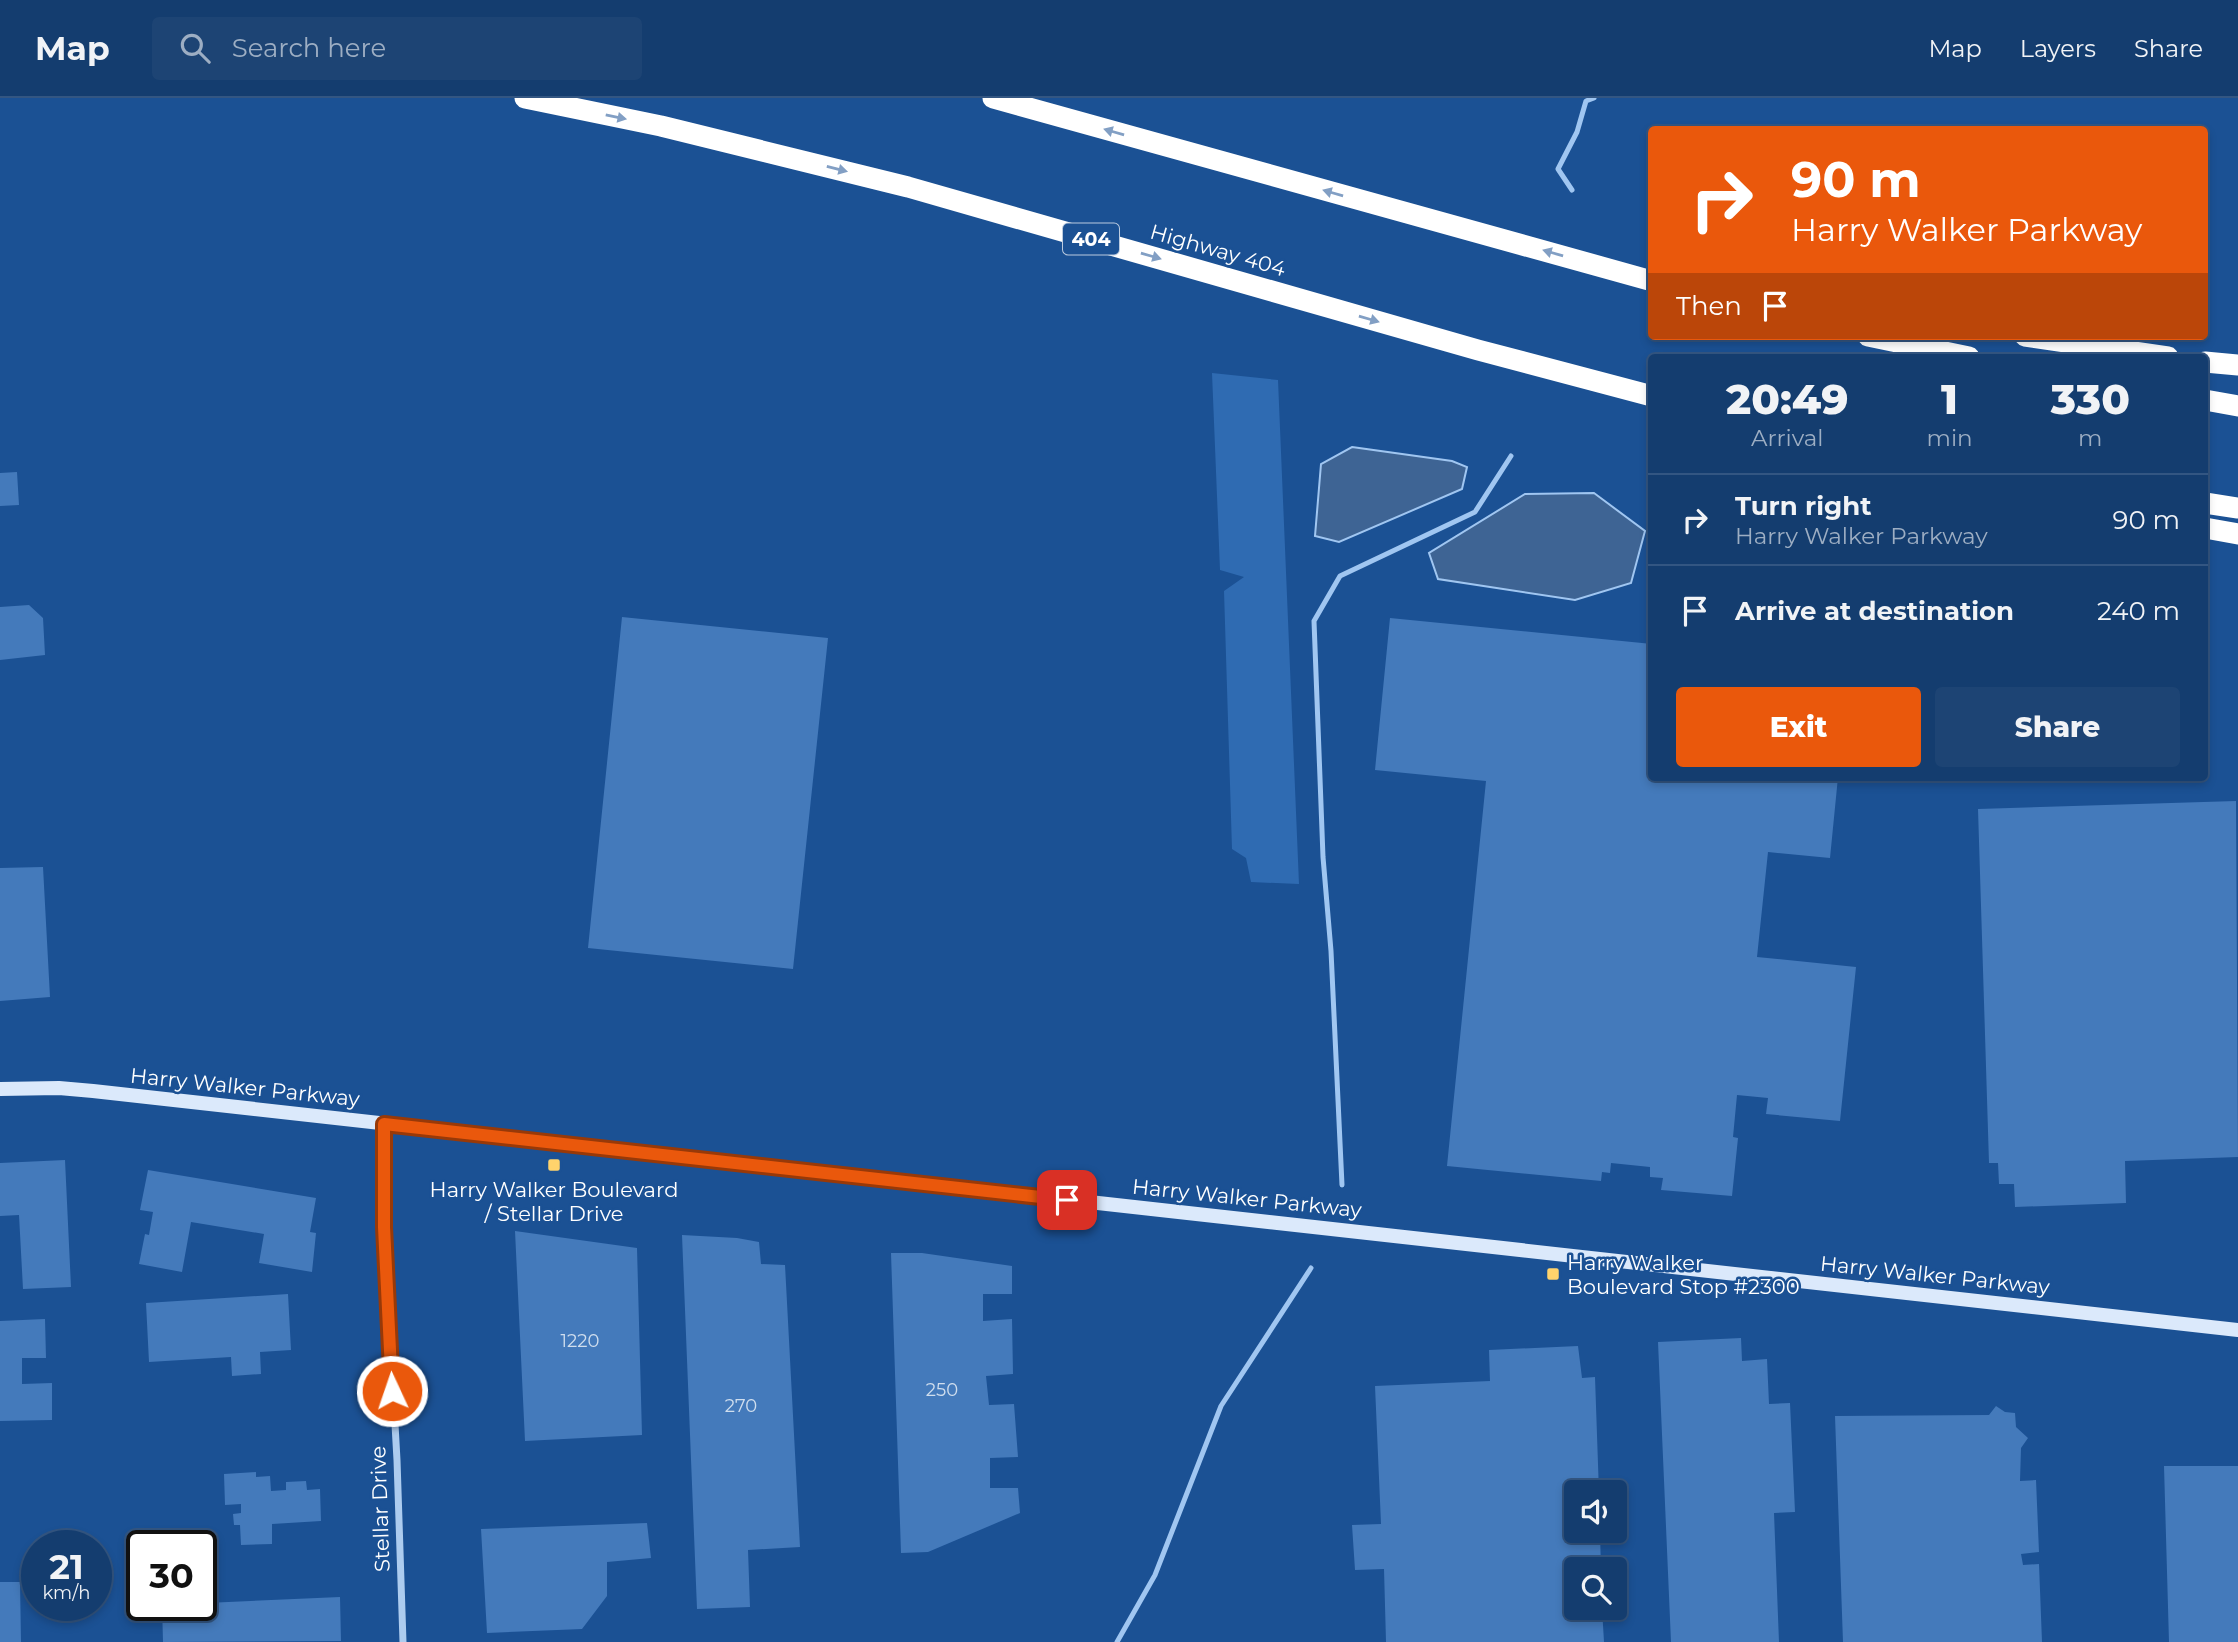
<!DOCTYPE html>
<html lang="en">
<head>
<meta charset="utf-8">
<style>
  body { margin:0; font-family:Montserrat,sans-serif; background:#1d4474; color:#f1f3f6; height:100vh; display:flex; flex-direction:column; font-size:26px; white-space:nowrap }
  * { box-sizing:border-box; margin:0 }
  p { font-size:23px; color:#9daec3 }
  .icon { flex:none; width:38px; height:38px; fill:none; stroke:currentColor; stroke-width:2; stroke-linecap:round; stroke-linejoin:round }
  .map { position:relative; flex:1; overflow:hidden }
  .sheet { position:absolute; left:1648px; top:256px; width:560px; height:427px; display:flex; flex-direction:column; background:#143d6f; border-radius:7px; box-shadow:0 4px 10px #0003,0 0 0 2px #335682 }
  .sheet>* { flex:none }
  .guide { position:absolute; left:1648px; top:28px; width:560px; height:214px; border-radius:7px; box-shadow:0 4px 10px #0003,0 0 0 2px #335682; background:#ea580c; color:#fff; overflow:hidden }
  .fabs { position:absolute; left:1564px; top:1382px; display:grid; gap:14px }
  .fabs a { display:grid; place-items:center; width:63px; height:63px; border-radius:7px; background:#143d6f; box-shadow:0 4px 10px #0003,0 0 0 2px #335682; font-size:35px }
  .speed { position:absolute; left:21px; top:1432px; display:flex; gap:14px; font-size:35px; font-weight:700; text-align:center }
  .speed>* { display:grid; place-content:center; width:91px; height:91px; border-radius:50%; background:#143d6f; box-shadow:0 4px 10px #0003,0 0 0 2px #335682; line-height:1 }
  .speed small { font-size:18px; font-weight:400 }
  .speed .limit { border:4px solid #111; border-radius:10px; background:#fff; color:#111 }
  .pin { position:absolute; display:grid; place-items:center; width:60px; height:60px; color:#fff; margin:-30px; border-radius:14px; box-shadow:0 4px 10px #0006 }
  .me { position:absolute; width:77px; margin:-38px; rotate:357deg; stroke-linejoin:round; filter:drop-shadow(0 0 5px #0008) }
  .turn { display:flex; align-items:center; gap:24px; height:147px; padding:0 28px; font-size:32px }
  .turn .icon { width:91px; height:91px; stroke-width:2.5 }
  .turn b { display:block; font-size:49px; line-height:60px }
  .then { display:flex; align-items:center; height:66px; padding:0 28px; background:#0003; gap:14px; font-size:26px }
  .eta { display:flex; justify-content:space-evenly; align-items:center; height:119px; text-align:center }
  .eta b { font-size:42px; font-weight:800; line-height:49px }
  .cta { display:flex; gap:14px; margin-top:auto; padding:14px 28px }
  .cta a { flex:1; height:80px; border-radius:7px; background:#ea580c; color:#fff; font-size:28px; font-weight:800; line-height:80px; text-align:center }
  .cta a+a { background:#1d4474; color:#f1f3f6 }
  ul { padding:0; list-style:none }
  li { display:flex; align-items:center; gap:21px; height:91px; padding:0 28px; border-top:2px solid #335682 }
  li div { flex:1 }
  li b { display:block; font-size:26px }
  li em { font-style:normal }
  header { display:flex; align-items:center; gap:42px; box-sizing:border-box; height:98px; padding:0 35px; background:#143d6f; border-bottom:2px solid #335682 }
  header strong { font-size:33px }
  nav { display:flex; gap:38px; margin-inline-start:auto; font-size:24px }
  .search { width:490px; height:63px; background:#1d4474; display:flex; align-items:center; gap:18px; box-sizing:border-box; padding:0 24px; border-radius:7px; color:#9daec3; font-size:26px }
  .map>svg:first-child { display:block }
  .green { fill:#2f6bb2 }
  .water { fill:#3e6494; stroke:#a0c6f1; stroke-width:2 }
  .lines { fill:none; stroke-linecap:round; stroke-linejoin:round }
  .stream { stroke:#a0c6f1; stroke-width:5 }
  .building { fill:#447abb }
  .street { stroke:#adccef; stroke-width:7 }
  .secondary { stroke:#dbe9fb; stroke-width:14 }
  .highway { stroke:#fff; stroke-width:21 }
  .oneway { fill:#829fc4 }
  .route-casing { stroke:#983908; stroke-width:18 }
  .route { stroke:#ea580c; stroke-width:12 }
  .poi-dot { fill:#ffd36c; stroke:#1b5194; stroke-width:2.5 }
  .labels { text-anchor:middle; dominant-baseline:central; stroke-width:5; stroke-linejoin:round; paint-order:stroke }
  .number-label { font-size:18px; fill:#d0deee }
  .shield { fill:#1b5194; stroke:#bbcbdf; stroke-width:2 }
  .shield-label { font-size:19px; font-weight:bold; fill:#fff }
  .street-label { font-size:21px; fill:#fff; stroke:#1b5194 }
  .poi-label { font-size:21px; fill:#fff; stroke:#1b5194 }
</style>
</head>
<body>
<header>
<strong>Map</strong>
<div class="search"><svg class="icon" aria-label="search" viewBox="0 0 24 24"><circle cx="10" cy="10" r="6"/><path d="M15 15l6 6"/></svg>Search here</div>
<nav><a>Map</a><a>Layers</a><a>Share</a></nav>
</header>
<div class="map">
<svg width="2238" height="1544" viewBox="0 0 2238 1544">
  <rect width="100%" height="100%" fill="#1b5194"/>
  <path class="green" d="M 1212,275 L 1278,282 L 1299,786 L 1251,784 L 1246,760 L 1232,751 L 1224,493 L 1244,479 L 1220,472 Z"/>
  <path class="water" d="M 1352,349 L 1452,363 L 1467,369 L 1462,391 L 1339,444 L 1315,438 L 1321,366 Z
    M 1594,395 L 1645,433 L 1631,485 L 1575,502 L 1438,481 L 1429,455 L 1525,396 Z"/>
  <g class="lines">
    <path class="stream" d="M 1572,92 L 1558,71 L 1577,34 L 1586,3 L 1594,0
      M 1342,1087 L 1331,853 L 1323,759 L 1314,523 L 1340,478 L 1475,414 L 1511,358
      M 1117,1544 L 1155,1477 L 1221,1308 L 1311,1170"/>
  </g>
  <path class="building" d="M 17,374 L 19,407 L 0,408 L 0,375 Z
    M 29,507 L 43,520 L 45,557 L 0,562 L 0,509 Z
    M 622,519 L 828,540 L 793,871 L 588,850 Z
    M 1390,520 L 1652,546 L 1652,679 L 1838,679 L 1830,760 L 1768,754 L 1757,859 L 1856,869 L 1840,1023 L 1766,1016 L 1768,1000 L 1737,997 L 1733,1039 L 1738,1040 L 1732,1098 L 1661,1092 L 1663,1080 L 1650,1079 L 1650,1069 L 1611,1065 L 1610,1075 L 1602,1074 L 1601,1083 L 1447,1068 L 1486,683 L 1375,672 Z
    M 2236,703 L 2238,1059 L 2125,1063 L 2126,1105 L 2015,1109 L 2014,1086 L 1999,1086 L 1998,1065 L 1989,1065 L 1978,711 Z
    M 43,769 L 50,899 L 0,903 L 0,770 Z
    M 65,1062 L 71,1189 L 23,1191 L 19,1117 L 0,1118 L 0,1065 Z
    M 148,1072 L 316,1100 L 310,1134 L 316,1135 L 312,1174 L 259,1165 L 264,1136 L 191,1124 L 182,1174 L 139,1166 L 145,1136 L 149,1137 L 153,1114 L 140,1112 Z
    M 515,1133 L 637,1150 L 642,1337 L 525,1343 Z
    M 682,1137 L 737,1140 L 759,1144 L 761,1166 L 785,1167 L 800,1449 L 748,1452 L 750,1509 L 697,1511 Z
    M 891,1155 L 922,1155 L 1012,1168 L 1012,1196 L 983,1196 L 983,1223 L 1012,1221 L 1013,1276 L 986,1278 L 989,1307 L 1014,1306 L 1018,1359 L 990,1360 L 990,1390 L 1018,1390 L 1020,1415 L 928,1454 L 901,1455 Z
    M 288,1196 L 291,1252 L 260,1254 L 261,1276 L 232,1278 L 231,1259 L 149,1264 L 146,1205 Z
    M 45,1221 L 46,1260 L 22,1260 L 22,1286 L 52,1285 L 52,1322 L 0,1323 L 0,1223 Z
    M 1741,1240 L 1742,1263 L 1767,1261 L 1769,1306 L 1790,1305 L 1795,1414 L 1774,1415 L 1779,1544 L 1671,1544 L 1658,1244 Z
    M 1578,1248 L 1582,1280 L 1595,1279 L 1599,1395 L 1577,1395 L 1577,1433 L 1600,1433 L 1601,1472 L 1577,1472 L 1577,1510 L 1602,1510 L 1604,1544 L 1386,1544 L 1384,1471 L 1355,1472 L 1352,1427 L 1381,1426 L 1375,1288 L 1490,1283 L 1489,1252 Z
    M 1996,1308 L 2005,1314 L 2015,1315 L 2016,1329 L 2028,1340 L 2021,1350 L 2020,1383 L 2036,1382 L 2039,1454 L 2021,1456 L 2023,1467 L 2039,1466 L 2042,1544 L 1843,1544 L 1835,1318 L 1989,1317 Z
    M 2164,1368 L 2238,1368 L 2238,1544 L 2169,1544 Z
    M 256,1374 L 256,1379 L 270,1378 L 271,1393 L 286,1392 L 286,1384 L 306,1383 L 307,1392 L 320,1391 L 321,1423 L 272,1426 L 272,1446 L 241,1447 L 240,1427 L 234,1427 L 233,1416 L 241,1415 L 241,1406 L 225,1407 L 224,1376 Z
    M 647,1425 L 651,1460 L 607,1464 L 607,1498 L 582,1531 L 487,1535 L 481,1431 Z
    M 0,1484 L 20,1484 L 21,1544 L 0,1544 Z
    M 340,1499 L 341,1543 L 163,1544 L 162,1507 Z"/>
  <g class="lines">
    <path class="street" d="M 384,1026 L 384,1129 L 397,1362 L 403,1544"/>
    <path class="secondary" d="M 0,991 L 59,990 L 93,993 L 2238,1232"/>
    <path class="highway" d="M 525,0 L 661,28 L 908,89 L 1478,252 L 1652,298
      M 993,0 L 1652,183
      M 1868,238 L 1969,259
      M 2025,238 L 2168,259
      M 2205,264 L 2238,267
      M 2205,302 L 2238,308
      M 2205,405 L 2238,410
      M 2205,430 L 2238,436"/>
  </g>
  <defs><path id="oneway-solid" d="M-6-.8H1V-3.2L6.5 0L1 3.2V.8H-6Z" transform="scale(1.75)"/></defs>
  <g class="oneway">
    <use href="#oneway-solid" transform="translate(616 19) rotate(12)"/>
    <use href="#oneway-solid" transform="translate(1114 34) rotate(-164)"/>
    <use href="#oneway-solid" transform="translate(837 71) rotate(14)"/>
    <use href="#oneway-solid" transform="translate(1333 95) rotate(-164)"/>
    <use href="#oneway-solid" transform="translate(1553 155) rotate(-164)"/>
    <use href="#oneway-solid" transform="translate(1151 158) rotate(16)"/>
    <use href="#oneway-solid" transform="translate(1369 221) rotate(16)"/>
  </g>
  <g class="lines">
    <defs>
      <path id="route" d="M 392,1293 L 384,1129 L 384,1026 L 1067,1102"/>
    </defs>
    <use href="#route" class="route-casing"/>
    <use href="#route" class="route"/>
  </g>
  <g class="poi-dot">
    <rect x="547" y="1060" width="14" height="14" rx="3.5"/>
    <rect x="1546" y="1169" width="14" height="14" rx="3.5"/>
  </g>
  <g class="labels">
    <g class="number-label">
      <text x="580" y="1243">1220</text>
      <text x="942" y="1292">250</text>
      <text x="741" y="1308">270</text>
    </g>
    <rect class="shield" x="1063" y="125.5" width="56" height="31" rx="5"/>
    <g class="shield-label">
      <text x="1091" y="141">404</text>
    </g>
    <g class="street-label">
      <text transform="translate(1218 152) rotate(16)">Highway 404</text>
      <text transform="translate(245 989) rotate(6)">Harry Walker Parkway</text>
      <text transform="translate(1247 1100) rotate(6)">Harry Walker Parkway</text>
      <text transform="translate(1935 1177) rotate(6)">Harry Walker Parkway</text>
      <text transform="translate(380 1411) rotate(-92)">Stellar Drive</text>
    </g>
    <g class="poi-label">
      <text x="554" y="1091">Harry Walker Boulevard<tspan x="554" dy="24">/ Stellar Drive</tspan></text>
      <text x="1567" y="1164" text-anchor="start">Harry Walker<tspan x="1567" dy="24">Boulevard Stop #2300</tspan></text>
    </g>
  </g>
</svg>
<div class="fabs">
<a><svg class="icon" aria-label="sound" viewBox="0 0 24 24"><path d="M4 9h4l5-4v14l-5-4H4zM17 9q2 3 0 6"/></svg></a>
<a><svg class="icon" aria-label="search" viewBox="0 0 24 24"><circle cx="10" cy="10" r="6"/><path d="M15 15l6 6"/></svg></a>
</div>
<div class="speed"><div>21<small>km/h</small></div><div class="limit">30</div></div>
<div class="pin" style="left:1067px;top:1102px;background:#d93025"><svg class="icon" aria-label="arrive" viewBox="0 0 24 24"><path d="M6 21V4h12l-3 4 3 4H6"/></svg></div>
<svg class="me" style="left:392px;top:1293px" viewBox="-20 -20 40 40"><circle r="17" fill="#ea580c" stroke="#fff" stroke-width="3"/><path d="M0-11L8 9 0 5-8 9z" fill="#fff"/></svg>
<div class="guide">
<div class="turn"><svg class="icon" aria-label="right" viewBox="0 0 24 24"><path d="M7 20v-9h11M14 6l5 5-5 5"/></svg><div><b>90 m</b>Harry Walker Parkway</div></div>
<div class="then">Then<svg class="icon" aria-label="arrive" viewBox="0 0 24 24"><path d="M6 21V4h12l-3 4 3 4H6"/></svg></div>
</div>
<section class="sheet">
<div class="eta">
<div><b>20:49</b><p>Arrival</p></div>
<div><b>1</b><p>min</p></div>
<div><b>330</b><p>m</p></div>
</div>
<ul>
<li><svg class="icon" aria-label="right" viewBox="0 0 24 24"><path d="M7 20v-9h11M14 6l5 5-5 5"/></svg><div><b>Turn right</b><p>Harry Walker Parkway</p></div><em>90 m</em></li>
<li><svg class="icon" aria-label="arrive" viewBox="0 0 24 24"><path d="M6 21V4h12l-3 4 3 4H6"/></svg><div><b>Arrive at destination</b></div><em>240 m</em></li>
</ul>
<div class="cta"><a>Exit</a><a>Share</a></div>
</section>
</div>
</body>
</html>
